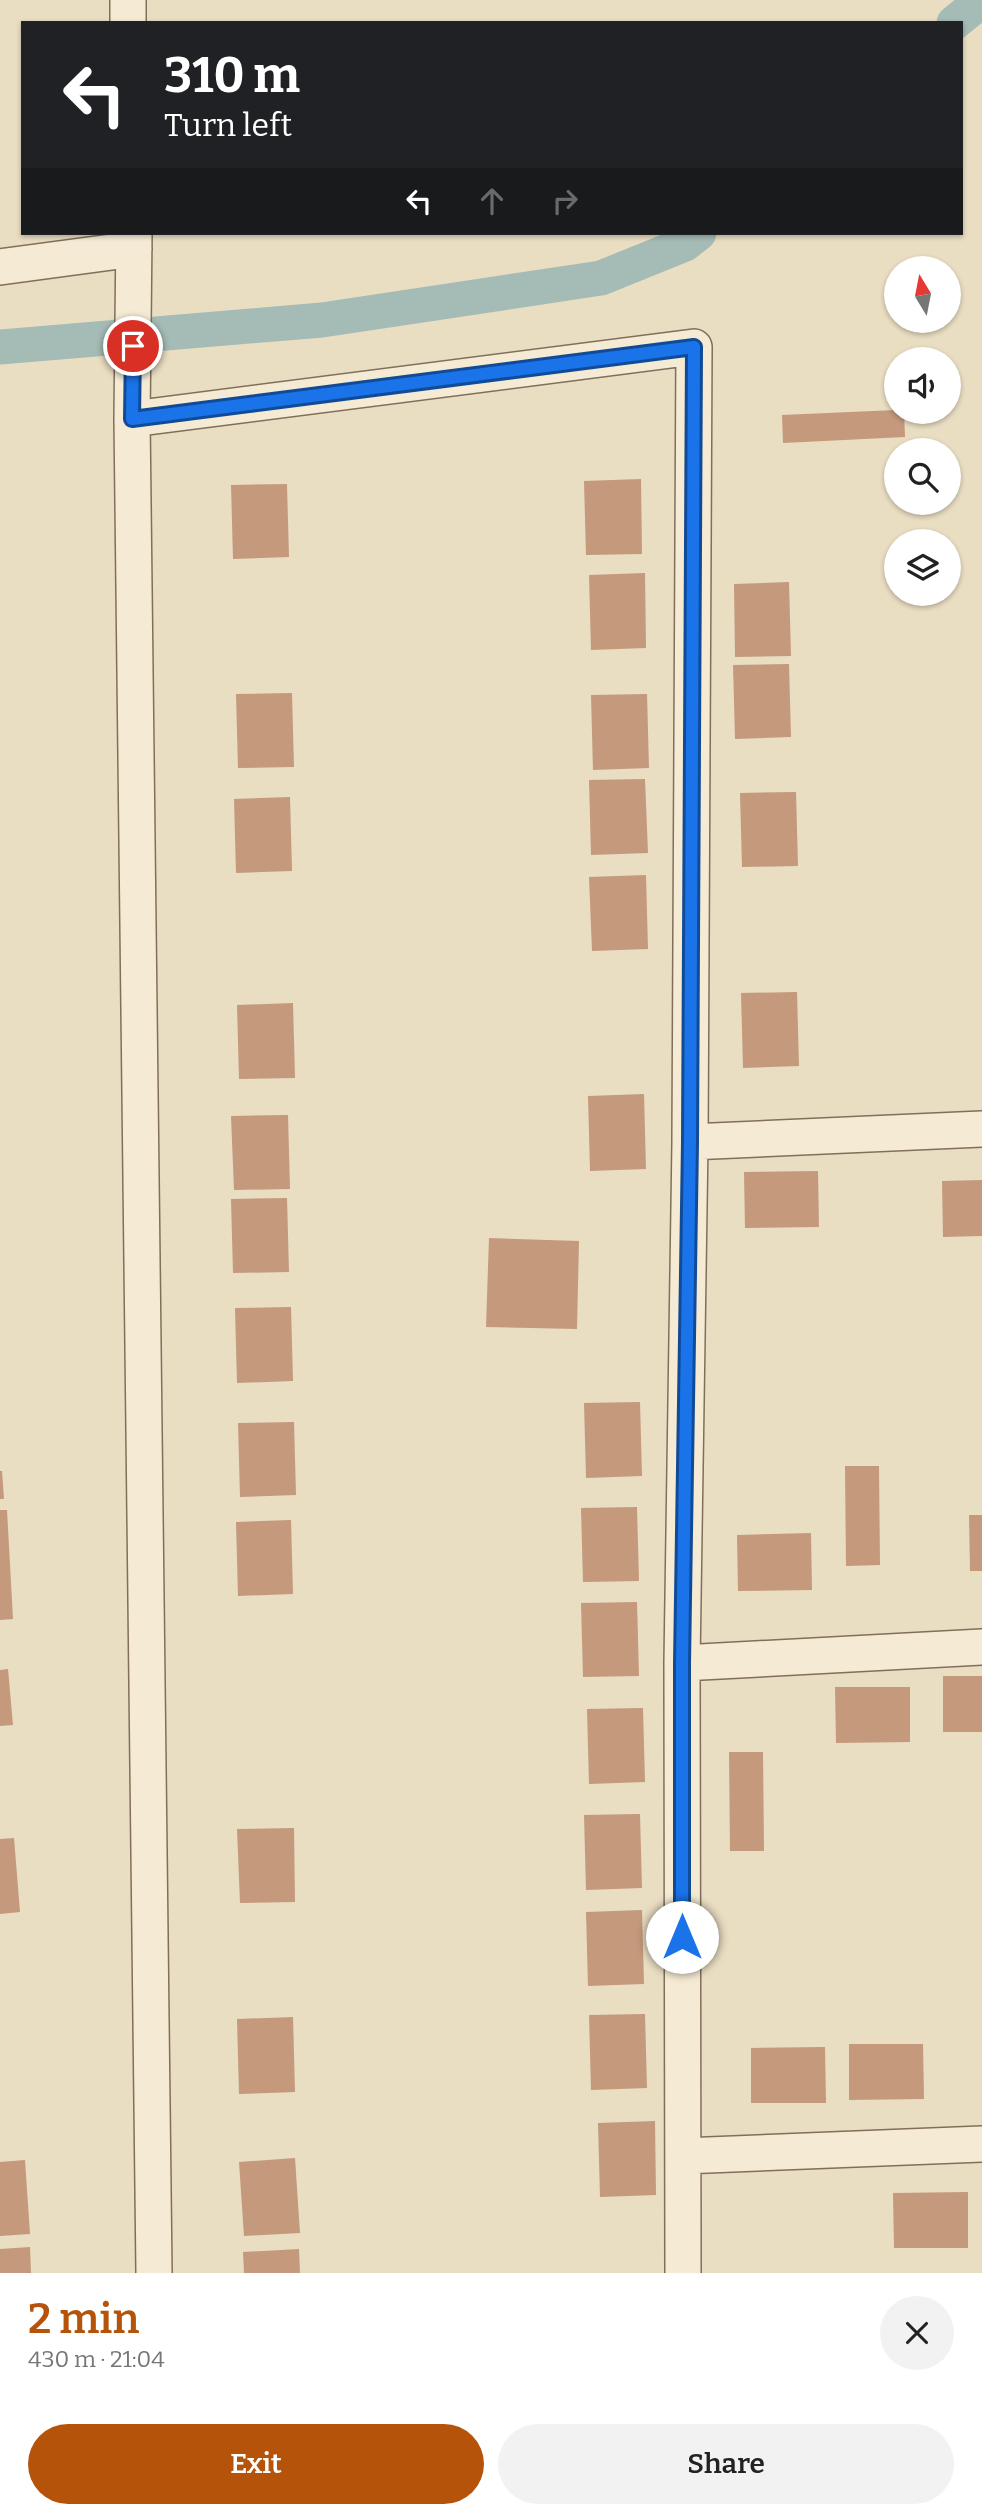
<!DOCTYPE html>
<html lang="en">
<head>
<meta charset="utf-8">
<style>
  body { margin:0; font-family:Bitter,serif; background:#f2f2f2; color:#222; height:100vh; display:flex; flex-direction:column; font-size:26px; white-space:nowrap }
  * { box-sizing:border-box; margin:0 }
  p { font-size:23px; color:#767676 }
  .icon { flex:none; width:38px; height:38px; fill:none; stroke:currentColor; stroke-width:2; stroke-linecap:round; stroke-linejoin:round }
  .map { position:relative; height:2273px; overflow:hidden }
  .sheet { display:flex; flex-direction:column; background:#fff; flex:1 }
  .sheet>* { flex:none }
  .top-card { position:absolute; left:21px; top:21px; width:942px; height:214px; border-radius:0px; box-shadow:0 2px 5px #0004; background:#202124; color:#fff; overflow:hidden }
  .needle { width:46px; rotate:350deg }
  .controls { position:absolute; left:884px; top:256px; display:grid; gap:14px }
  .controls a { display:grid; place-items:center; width:77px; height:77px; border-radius:50%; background:#fff; box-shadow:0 2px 5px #0004; font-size:35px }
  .pin { position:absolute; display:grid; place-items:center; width:60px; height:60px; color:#fff; margin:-30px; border:4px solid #fff; border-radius:50%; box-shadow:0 2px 7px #0007 }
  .me { position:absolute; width:77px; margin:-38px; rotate:0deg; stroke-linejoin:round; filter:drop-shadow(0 0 5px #0008) }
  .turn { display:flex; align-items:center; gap:24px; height:147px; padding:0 28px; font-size:32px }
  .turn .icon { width:91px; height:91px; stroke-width:2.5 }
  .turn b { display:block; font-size:49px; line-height:60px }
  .lanes { display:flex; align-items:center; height:66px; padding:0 28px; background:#0003; justify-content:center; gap:35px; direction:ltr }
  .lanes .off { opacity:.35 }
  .round { display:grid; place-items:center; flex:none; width:74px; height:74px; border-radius:37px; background:#f2f2f2 }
  .summary { display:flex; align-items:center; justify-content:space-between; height:119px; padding:0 28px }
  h1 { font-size:42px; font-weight:600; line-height:52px; color:#b45309 }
  .button { display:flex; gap:14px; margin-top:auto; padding:14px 28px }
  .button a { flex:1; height:80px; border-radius:42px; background:#b45309; color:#fff; font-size:28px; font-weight:600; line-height:80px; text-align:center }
  .button a+a { background:#f2f2f2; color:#222 }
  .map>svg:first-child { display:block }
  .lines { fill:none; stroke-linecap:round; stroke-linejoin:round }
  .canal { stroke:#a4bcb5; stroke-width:35 }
  .building { fill:#c4997c }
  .minor-casing { stroke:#816f5b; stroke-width:38 }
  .minor { stroke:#f5ebd5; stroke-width:35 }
  .route-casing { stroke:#114b97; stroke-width:18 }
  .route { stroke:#1a73e8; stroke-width:12 }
</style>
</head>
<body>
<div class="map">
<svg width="982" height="2273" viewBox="0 0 982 2273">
  <rect width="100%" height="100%" fill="#e9ddc2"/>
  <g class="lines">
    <path class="canal" d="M 954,23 L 982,0
      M 0,347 L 322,320 L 601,278 L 685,244 L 699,233"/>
  </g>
  <path class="building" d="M 896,410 L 904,411 L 905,437 L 783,443 L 782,415 Z
    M 641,479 L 642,554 L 586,555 L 584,481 Z
    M 287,484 L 289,557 L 233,559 L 231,485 Z
    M 645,573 L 646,648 L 591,650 L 589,575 Z
    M 789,582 L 791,656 L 735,657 L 734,584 Z
    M 789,664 L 791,737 L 735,739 L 733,665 Z
    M 292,693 L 294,767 L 238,768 L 236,694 Z
    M 647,694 L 649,768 L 593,770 L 591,695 Z
    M 645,779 L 648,853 L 591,855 L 589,780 Z
    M 796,792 L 798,866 L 742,867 L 740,793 Z
    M 290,797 L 292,871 L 236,873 L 234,799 Z
    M 646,875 L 648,949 L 592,951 L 589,877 Z
    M 797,992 L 799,1066 L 743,1068 L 741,993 Z
    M 293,1003 L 295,1078 L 239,1079 L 237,1005 Z
    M 644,1094 L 646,1169 L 590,1171 L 588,1096 Z
    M 288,1115 L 290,1189 L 234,1190 L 231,1116 Z
    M 818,1171 L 819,1227 L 745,1228 L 744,1172 Z
    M 982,1180 L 982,1236 L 943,1237 L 942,1181 Z
    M 287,1198 L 289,1272 L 233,1273 L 231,1199 Z
    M 489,1238 L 579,1241 L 577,1329 L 486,1327 Z
    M 291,1307 L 293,1381 L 237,1383 L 235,1308 Z
    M 640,1402 L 642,1476 L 586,1478 L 584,1403 Z
    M 294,1422 L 296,1495 L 240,1497 L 238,1423 Z
    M 845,1466 L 879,1466 L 880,1565 L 846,1566 Z
    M 0,1471 L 2,1471 L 4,1499 L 0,1499 Z
    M 637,1507 L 639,1581 L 583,1582 L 581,1508 Z
    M 0,1510 L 7,1510 L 13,1619 L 0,1620 Z
    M 969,1515 L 982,1515 L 982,1571 L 970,1571 Z
    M 291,1520 L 293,1594 L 238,1596 L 236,1522 Z
    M 811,1533 L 812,1590 L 738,1591 L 737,1535 Z
    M 637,1602 L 639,1676 L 583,1677 L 581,1603 Z
    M 8,1669 L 13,1725 L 0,1726 L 0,1670 Z
    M 943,1676 L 982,1676 L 982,1732 L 943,1732 Z
    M 835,1687 L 910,1687 L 910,1742 L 836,1743 Z
    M 643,1708 L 645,1782 L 589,1784 L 587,1709 Z
    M 729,1752 L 763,1752 L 764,1851 L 730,1851 Z
    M 640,1814 L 642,1888 L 586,1890 L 584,1815 Z
    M 294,1828 L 295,1902 L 240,1903 L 237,1829 Z
    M 14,1838 L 20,1912 L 0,1914 L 0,1839 Z
    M 642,1910 L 644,1984 L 588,1986 L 586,1912 Z
    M 645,2014 L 647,2088 L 591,2090 L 589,2015 Z
    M 293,2017 L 295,2092 L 239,2094 L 237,2019 Z
    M 849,2044 L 923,2044 L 924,2099 L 849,2100 Z
    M 825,2047 L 826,2103 L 751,2103 L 751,2048 Z
    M 655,2121 L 656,2195 L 600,2197 L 598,2123 Z
    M 295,2158 L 300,2233 L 244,2236 L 239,2162 Z
    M 25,2160 L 30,2234 L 0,2236 L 0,2162 Z
    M 968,2192 L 968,2248 L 894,2248 L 893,2193 Z
    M 30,2247 L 31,2273 L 0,2273 L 0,2249 Z
    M 299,2249 L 300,2273 L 244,2273 L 243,2252 Z"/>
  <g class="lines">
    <defs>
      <path id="minor" d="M 128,0 L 128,23
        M 134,233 L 132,419 L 154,2273
        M 0,267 L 134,249
        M 132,419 L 694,347 L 690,1142 L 682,1663 L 683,2273
        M 690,1142 L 982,1129
        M 682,1663 L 982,1647
        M 683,2156 L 982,2144"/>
    </defs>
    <use href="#minor" class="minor-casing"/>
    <use href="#minor" class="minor"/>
  </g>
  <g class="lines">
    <defs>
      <path id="route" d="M 133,346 L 132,419 L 694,347 L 690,1142 L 682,1663 L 682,1937"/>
    </defs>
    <use href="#route" class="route-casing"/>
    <use href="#route" class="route"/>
  </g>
</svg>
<div class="controls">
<a><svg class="needle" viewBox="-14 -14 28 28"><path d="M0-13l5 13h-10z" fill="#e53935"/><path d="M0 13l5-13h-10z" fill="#767676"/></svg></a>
<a><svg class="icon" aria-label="sound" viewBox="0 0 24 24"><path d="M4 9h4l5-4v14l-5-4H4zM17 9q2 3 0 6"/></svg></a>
<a><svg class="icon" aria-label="search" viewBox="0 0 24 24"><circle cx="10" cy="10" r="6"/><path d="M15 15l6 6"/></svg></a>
<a><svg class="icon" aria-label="layers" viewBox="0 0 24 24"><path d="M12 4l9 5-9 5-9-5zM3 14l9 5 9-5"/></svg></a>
</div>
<div class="pin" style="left:133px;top:346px;background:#d93025"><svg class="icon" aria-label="arrive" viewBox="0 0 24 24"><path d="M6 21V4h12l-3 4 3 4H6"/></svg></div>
<svg class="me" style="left:682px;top:1937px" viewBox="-20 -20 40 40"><circle r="19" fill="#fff"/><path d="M0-13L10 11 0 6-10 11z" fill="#1a73e8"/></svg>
<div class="top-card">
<div class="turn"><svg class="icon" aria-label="left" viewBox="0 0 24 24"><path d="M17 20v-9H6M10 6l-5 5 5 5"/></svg><div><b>310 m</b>Turn left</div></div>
<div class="lanes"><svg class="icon" aria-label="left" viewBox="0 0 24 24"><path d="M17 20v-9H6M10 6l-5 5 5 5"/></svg><svg class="icon off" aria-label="ahead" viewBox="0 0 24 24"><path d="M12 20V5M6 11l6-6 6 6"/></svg><svg class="icon off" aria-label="right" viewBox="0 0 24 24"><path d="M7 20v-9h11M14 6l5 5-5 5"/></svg></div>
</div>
</div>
<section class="sheet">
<div class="summary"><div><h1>2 min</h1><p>430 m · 21:04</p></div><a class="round"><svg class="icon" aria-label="close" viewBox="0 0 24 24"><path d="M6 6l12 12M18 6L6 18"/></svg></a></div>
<div class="button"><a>Exit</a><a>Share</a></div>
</section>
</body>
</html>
